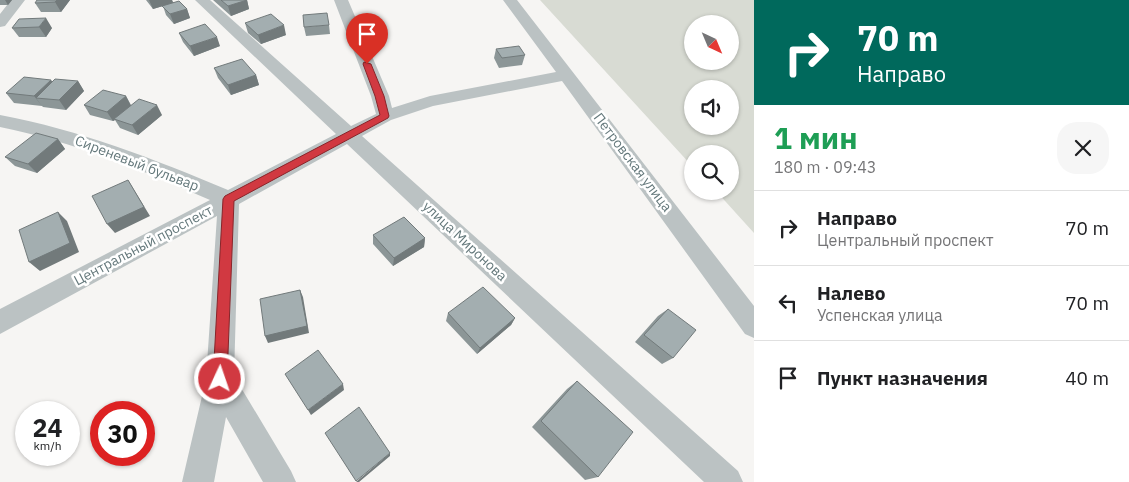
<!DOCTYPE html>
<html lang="ru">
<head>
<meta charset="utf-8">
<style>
  body { margin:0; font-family:"IBM Plex Sans",sans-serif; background:#f6f6f6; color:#202124; height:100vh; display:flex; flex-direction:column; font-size:19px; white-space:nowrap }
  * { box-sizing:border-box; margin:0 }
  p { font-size:16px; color:#757577 }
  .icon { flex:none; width:28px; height:28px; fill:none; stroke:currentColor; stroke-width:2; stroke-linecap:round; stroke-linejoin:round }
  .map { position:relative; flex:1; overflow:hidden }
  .side { display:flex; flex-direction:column; background:#fff; width:375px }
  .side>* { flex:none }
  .top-card { background:#00695c; color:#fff; overflow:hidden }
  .needle { width:32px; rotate:136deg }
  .tools { position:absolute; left:684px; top:15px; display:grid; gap:10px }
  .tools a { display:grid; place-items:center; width:55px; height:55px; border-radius:50%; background:#fff; box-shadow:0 1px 4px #0004; font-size:25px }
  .speed { position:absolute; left:15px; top:401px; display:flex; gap:10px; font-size:25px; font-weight:700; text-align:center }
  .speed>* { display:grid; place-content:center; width:65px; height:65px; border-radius:50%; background:#fff; box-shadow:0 1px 4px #0004; line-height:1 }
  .speed small { font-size:12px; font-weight:400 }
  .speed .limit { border:8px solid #d22; background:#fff; color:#111 }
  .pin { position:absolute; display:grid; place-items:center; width:42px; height:42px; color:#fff; margin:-51px -21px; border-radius:50% 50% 50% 0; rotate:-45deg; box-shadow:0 0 5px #0007 }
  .pin .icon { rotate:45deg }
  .me { position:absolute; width:55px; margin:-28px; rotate:3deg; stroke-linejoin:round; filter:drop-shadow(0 0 4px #0008) }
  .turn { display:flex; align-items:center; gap:18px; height:105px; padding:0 20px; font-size:22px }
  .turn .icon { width:65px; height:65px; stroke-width:2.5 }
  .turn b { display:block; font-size:35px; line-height:42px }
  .round { display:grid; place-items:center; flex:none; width:52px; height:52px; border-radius:20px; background:#f6f6f6 }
  .headline { display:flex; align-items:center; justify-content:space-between; height:85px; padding:0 20px }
  h1 { font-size:30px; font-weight:800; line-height:38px; color:#1e9e55 }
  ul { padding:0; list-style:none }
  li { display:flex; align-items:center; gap:15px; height:75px; padding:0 20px; border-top:1px solid #e0e0e0 }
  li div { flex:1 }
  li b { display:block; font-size:19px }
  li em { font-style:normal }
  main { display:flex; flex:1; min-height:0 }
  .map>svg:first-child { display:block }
  .green { fill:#d8dbd3; fill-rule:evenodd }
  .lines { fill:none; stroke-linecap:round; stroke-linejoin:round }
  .street { fill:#bbc2c3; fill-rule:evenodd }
  .wall { fill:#8c9697 }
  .shaded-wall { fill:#727a7b }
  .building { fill:#a3aeb0; stroke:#727a7b }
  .route { fill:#d13941; stroke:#88252a }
  .labels { text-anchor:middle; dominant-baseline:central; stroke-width:5; stroke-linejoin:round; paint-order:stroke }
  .street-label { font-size:14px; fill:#64787b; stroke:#fff }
</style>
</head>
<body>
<main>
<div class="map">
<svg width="754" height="482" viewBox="0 0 754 482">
  <rect width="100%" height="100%" fill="#f6f5f3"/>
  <path class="green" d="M 540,0 L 754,0 L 754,233 L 716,191 L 730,191 L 730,154 L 692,154 L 692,166 ZM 692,24 L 730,24 L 730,61 L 692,61 ZM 692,89 L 730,89 L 730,126 L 692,126 Z"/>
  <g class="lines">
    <path class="street" d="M 11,0 L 25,0 L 5,26 L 0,27 L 0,14 Z
      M 195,0 L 210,0 L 351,126 L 376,114 L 371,96 L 334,0 L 348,0 L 389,96 L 392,108 L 430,96 L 556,72 L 503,0 L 517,0 L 754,306 L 754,338 L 745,334 L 562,81 L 433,106 L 391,120 L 362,136 L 738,471 L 743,482 L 704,482 L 347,144 L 239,204 L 234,376 L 291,471 L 296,482 L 263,482 L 226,417 L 214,482 L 182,482 L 206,379 L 217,216 L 0,334 L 0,309 L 210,200 C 142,170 74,142 0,127 L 0,115 C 80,130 154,159 228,190 L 336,134 Z"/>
  </g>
  <path class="wall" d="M 0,0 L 12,0 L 8,5 L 0,5 Z
    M 70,0 L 61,12 L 41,12 L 35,3 Z
    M 146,0 L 172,0 L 173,2 L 187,9 L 190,18 L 174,24 L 166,15 L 163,6 L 153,9 Z
    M 213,0 L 247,0 L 249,9 L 231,16 Z
    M 19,19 L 52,28 L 46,37 L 19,37 L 12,28 Z
    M 245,23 L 286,35 L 261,44 L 248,33 Z
    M 329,25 L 330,34 L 306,36 L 304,27 Z
    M 179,33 L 220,46 L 194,56 L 183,42 Z
    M 496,49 L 525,55 L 522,65 L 499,68 L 494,58 Z
    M 214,68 L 256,75 L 259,85 L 231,95 L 218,78 Z
    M 51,80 L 52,82 L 78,81 L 84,91 L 66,110 L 43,107 L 42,106 L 14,103 L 6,93 Z
    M 126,96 L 131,105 L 162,115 L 138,135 L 120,128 L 115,120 L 113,121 L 90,115 L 84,105 Z
    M 58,139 L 65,149 L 37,173 L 15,166 L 5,157 Z
    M 373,235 L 425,238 L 424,247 L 393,266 L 373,244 Z
    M 668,309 L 673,358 L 662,364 L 635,342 L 658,316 Z
    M 448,313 L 515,318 L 511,325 L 477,354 L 446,321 Z
    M 577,381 L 598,477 L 585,480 L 532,427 L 567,389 Z"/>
  <path class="shaded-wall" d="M 5,0 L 12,0 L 8,5 Z
    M 57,0 L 70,0 L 61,12 L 55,2 Z
    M 149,0 L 172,0 L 173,3 L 153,9 Z
    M 247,0 L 249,9 L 231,16 L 228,6 Z
    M 187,9 L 190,18 L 174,24 L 170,14 Z
    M 46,18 L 52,28 L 46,37 L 39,27 Z
    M 284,25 L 286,35 L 261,44 L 258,35 Z
    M 217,37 L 220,46 L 194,56 L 190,46 Z
    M 256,75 L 259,85 L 231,95 L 228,85 Z
    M 51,80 L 58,90 L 36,98 L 42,106 L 34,96 Z
    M 78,81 L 84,91 L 66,110 L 59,100 Z
    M 126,96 L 131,106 L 114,119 L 115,120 L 113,121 L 107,112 Z
    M 157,105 L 162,115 L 138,135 L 132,125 Z
    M 58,139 L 65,149 L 37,173 L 28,164 Z
    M 128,180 L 150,216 L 115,233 L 107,224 Z
    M 58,212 L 67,221 L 79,252 L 40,271 L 29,262 Z
    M 425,238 L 424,247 L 393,266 L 394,258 Z
    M 300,290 L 303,297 L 309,333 L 268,343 L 265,336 Z
    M 515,318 L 511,325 L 477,354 L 480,348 Z
    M 343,384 L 344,390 L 311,415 L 308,410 Z
    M 390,453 L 390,456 L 359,482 L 356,482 Z"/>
  <path class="building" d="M 37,0 L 57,0 L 55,2 L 35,3 Z
    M 221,0 L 247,0 L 228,6 Z
    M 179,1 L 187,9 L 170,14 L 162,6 Z
    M 327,13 L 329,25 L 304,27 L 303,15 Z
    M 271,14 L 284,25 L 258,35 L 245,23 Z
    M 46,18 L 39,27 L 12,28 L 19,19 Z
    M 205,24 L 217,37 L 190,46 L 179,33 Z
    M 519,46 L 525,55 L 502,58 L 496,49 Z
    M 242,59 L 256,75 L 228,85 L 214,68 Z
    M 24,77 L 51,80 L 34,96 L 6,93 Z
    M 55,79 L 78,81 L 59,100 L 36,98 Z
    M 103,90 L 126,96 L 107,112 L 84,105 Z
    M 139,99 L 157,105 L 132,125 L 114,119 Z
    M 36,133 L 58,139 L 28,164 L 5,157 Z
    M 128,180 L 144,207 L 107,224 L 92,196 Z
    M 58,212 L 70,243 L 29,262 L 19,230 Z
    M 404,217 L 425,238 L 394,258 L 373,235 Z
    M 483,287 L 515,318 L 480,348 L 448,313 Z
    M 300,290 L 307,326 L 265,336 L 260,299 Z
    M 668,309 L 696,330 L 673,358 L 644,335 Z
    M 318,350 L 343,384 L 308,410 L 285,374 Z
    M 577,381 L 633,432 L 598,477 L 541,421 Z
    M 359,407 L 390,453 L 356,481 L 325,433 Z"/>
  <path class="route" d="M 364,62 L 371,64 L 384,96 L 389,116 L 388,118 L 234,201 L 227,379 L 225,384 L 220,386 L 215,384 L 213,379 L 223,199 L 225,196 L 380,115 L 375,96 L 363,64 Z"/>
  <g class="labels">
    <g class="street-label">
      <text transform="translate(633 162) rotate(53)">Петровская улица</text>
      <text transform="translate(137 163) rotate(21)">Сиреневый бульвар</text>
      <text transform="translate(465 241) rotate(43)">улица Миронова</text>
      <text transform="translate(143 245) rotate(-28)">Центральный проспект</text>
    </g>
  </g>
</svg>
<div class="tools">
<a><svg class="needle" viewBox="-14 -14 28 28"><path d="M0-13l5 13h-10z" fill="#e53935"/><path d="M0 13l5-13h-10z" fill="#757577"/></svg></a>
<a><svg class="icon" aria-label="sound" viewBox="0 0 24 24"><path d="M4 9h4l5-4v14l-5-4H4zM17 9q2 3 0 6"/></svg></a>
<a><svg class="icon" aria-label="search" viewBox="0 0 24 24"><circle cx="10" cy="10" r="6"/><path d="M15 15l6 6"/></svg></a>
</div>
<div class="speed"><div>24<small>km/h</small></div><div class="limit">30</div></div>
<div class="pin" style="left:367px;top:64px;background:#d93025"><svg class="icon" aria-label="arrive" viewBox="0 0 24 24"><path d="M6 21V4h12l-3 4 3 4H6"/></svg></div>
<svg class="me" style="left:220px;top:379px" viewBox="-20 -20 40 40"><circle r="17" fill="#d13941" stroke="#fff" stroke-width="3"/><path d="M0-11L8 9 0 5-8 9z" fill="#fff"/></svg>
</div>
<section class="side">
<div class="top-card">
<div class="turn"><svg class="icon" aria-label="right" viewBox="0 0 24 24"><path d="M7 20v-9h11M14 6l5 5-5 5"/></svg><div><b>70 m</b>Направо</div></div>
</div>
<div class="headline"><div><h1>1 мин</h1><p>180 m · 09:43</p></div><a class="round"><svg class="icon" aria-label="close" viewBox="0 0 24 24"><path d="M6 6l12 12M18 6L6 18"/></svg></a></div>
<ul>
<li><svg class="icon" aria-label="right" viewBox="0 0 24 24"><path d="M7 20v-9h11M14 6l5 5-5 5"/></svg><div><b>Направо</b><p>Центральный проспект</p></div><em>70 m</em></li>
<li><svg class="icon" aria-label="left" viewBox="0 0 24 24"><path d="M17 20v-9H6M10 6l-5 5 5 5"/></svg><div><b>Налево</b><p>Успенская улица</p></div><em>70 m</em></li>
<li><svg class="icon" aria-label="arrive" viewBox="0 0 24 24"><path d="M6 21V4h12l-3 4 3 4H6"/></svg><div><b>Пункт назначения</b></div><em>40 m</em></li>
</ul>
</section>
</main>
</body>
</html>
